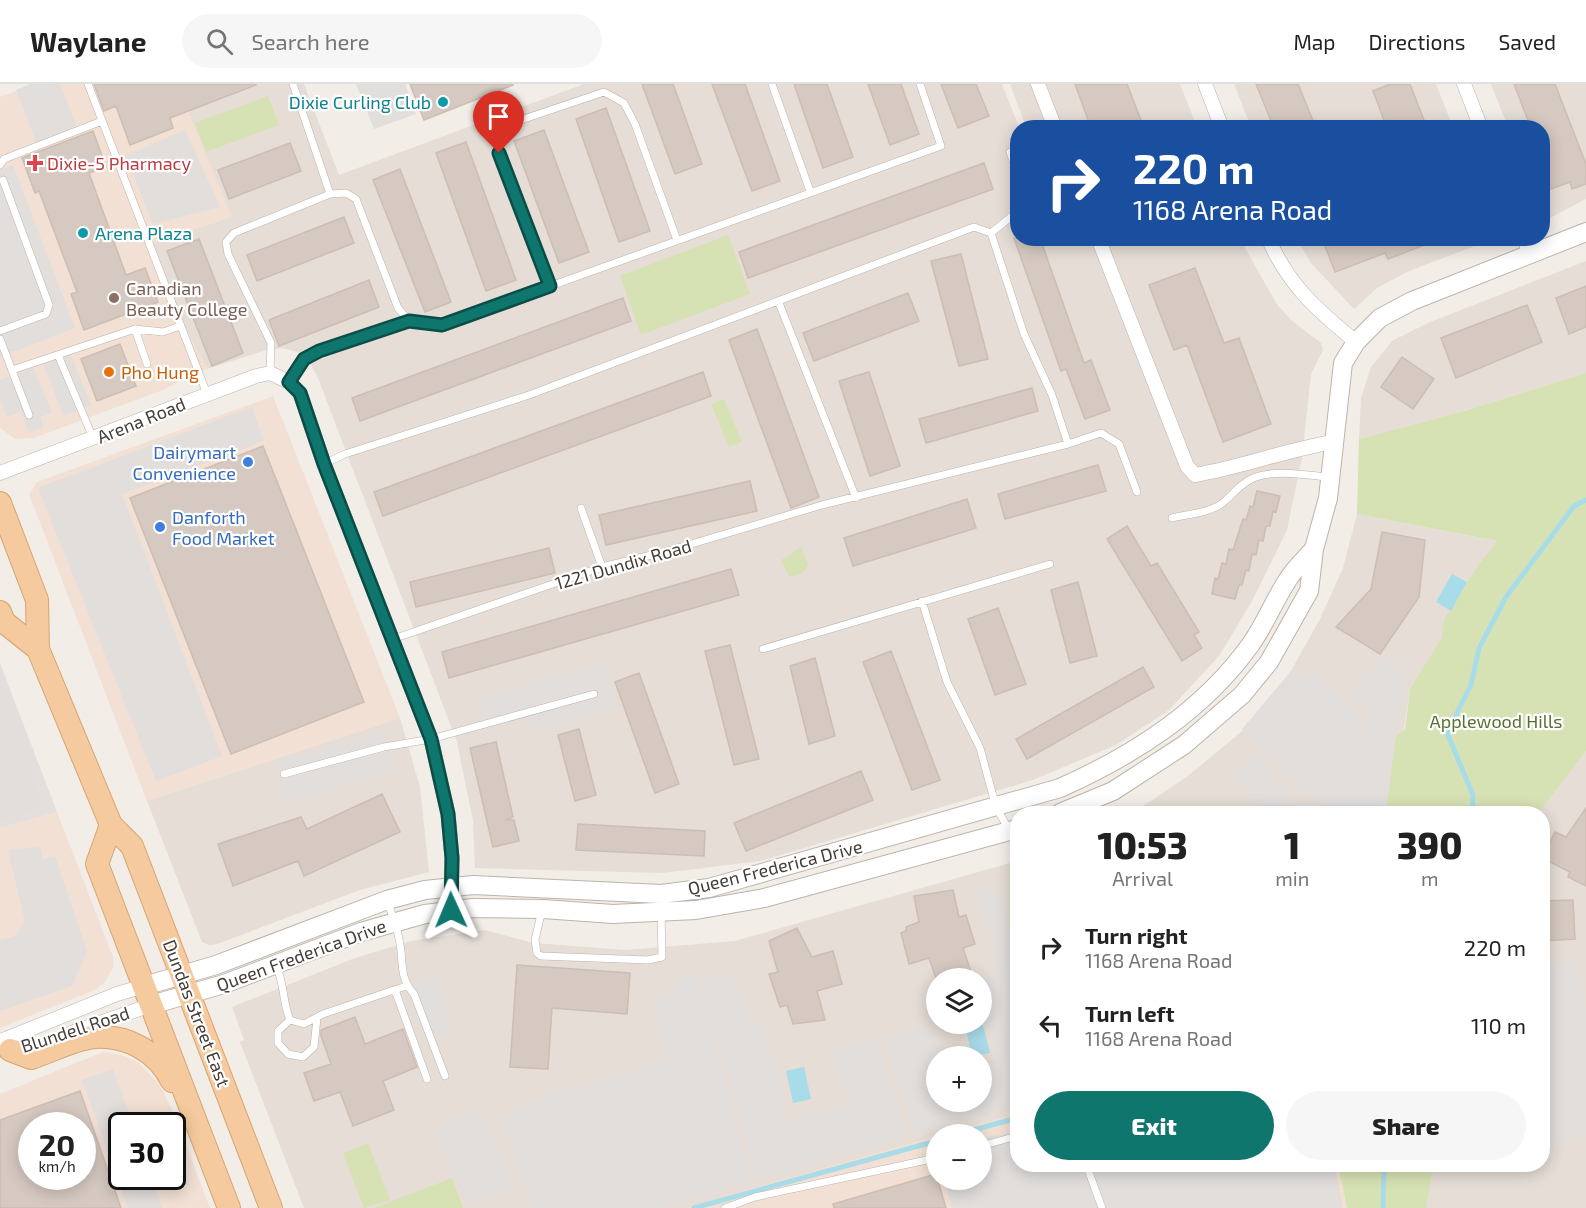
<!DOCTYPE html>
<html lang="en">
<head>
<meta charset="utf-8">
<style>
  body { margin:0; font-family:"Exo 2",sans-serif; background:#f6f6f6; color:#222; height:100vh; display:flex; flex-direction:column; font-size:22px; white-space:nowrap }
  * { box-sizing:border-box; margin:0 }
  p { font-size:20px; color:#767676 }
  .icon { flex:none; width:33px; height:33px; fill:none; stroke:currentColor; stroke-width:2; stroke-linecap:round; stroke-linejoin:round }
  .map { position:relative; flex:1; overflow:hidden }
  .sheet { position:absolute; left:1010px; top:722px; width:540px; height:366px; display:flex; flex-direction:column; background:#fff; border-radius:24px; box-shadow:0 3px 15px #0003 }
  .sheet>* { flex:none }
  .guide { position:absolute; left:1010px; top:36px; width:540px; height:126px; border-radius:24px; box-shadow:0 3px 15px #0003; background:#1a4fa0; color:#fff; overflow:hidden }
  .fabs { position:absolute; left:926px; top:884px; display:grid; gap:12px }
  .fabs a { display:grid; place-items:center; width:66px; height:66px; border-radius:50%; background:#fff; box-shadow:0 3px 15px #0003; font-size:30px }
  .speed { position:absolute; left:18px; top:1028px; display:flex; gap:12px; font-size:30px; font-weight:700; text-align:center }
  .speed>* { display:grid; place-content:center; width:78px; height:78px; border-radius:50%; background:#fff; box-shadow:0 3px 15px #0003; line-height:1 }
  .speed small { font-size:15px; font-weight:400 }
  .speed .limit { border:3px solid #111; border-radius:9px; background:#fff; color:#111 }
  .pin { position:absolute; display:grid; place-items:center; width:51px; height:51px; color:#fff; margin:-62px -26px; border-radius:50% 50% 50% 0; rotate:-45deg; box-shadow:0 0 6px #0007 }
  .pin .icon { rotate:45deg }
  .me { position:absolute; width:66px; margin:-33px; rotate:359deg; stroke-linejoin:round; filter:drop-shadow(0 0 4px #0008) }
  .turn { display:flex; align-items:center; gap:21px; height:126px; padding:0 24px; font-size:27px }
  .turn .icon { width:78px; height:78px; stroke-width:2.5 }
  .turn b { display:block; font-size:42px; line-height:51px }
  .eta { display:flex; justify-content:space-evenly; align-items:center; height:102px; text-align:center }
  .eta b { font-size:36px; font-weight:800; line-height:42px }
  .action { display:flex; gap:12px; margin-top:auto; padding:12px 24px }
  .action a { flex:1; height:69px; border-radius:36px; background:#0f766e; color:#fff; font-size:24px; font-weight:800; line-height:69px; text-align:center }
  .action a+a { background:#f6f6f6; color:#222 }
  ul { padding:0; list-style:none }
  li { display:flex; align-items:center; gap:18px; height:78px; padding:0 24px }
  li div { flex:1 }
  li b { display:block; font-size:22px }
  li em { font-style:normal }
  header { display:flex; align-items:center; gap:36px; box-sizing:border-box; height:84px; padding:0 30px; background:#fff; border-bottom:2px solid #e0e0e0 }
  header strong { font-size:28px }
  nav { display:flex; gap:33px; margin-inline-start:auto; font-size:21px }
  .search { width:420px; height:54px; background:#f6f6f6; display:flex; align-items:center; gap:15px; box-sizing:border-box; padding:0 21px; border-radius:33px; color:#767676; font-size:22px }
  .map>svg:first-child { display:block }
  .residential { fill:#e5ddd6; fill-rule:evenodd }
  .commercial { fill:#f2e0d4; fill-rule:evenodd }
  .industrial { fill:#e4dfdc }
  .green { fill:#d7e2b4 }
  .parking { fill:#e1dedc }
  .water { fill:#a9dce9 }
  .lines { fill:none; stroke-linecap:round; stroke-linejoin:round }
  .stream { stroke:#a9dce9; stroke-width:5 }
  .building { fill:#d5c9c1; stroke:#cdbdb2; stroke-width:1.5; fill-rule:evenodd }
  .service-casing { stroke:#bdb3ab; stroke-width:8 }
  .minor-casing { stroke:#bdb3ab; stroke-width:15 }
  .tertiary-casing { stroke:#bdb3ab; stroke-width:20 }
  .primary-casing { stroke:#d8a46f; stroke-width:24 }
  .service { stroke:#fff; stroke-width:7 }
  .minor { stroke:#fff; stroke-width:14 }
  .tertiary { stroke:#fff; stroke-width:18 }
  .primary { stroke:#f5ca9e; stroke-width:22 }
  .route-casing { stroke:#0a4d48; stroke-width:15 }
  .route { stroke:#0f766e; stroke-width:10 }
  .culture-dot { fill:#0f9aa8; stroke:#fff; stroke-width:2 }
  .health-dot { fill:#e0444e; stroke:#fff; stroke-width:2 }
  .education-dot { fill:#8d6e63; stroke:#fff; stroke-width:2 }
  .food-dot { fill:#e8710a; stroke:#fff; stroke-width:2 }
  .shop-dot { fill:#3f7fe0; stroke:#fff; stroke-width:2 }
  .labels { text-anchor:middle; dominant-baseline:central; stroke-width:4.5; stroke-linejoin:round; paint-order:stroke }
  .culture-label { font-size:18px; fill:#0d838f; stroke:#fff; text-anchor:end }
  .health-label { font-size:18px; fill:#be3a42; stroke:#fff; text-anchor:start }
  .education-label { font-size:18px; fill:#785e54; stroke:#fff; text-anchor:start }
  .food-label { font-size:18px; fill:#c56008; stroke:#fff; text-anchor:start }
  .street-label { font-size:18px; fill:#443c37; stroke:#fff }
  .shop-label { font-size:18px; fill:#366cbe; stroke:#fff; text-anchor:end }
  .park-label { font-size:18px; fill:#557130; stroke:#fff }
</style>
</head>
<body>
<header>
<strong>Waylane</strong>
<div class="search"><svg class="icon" aria-label="search" viewBox="0 0 24 24"><circle cx="10" cy="10" r="6"/><path d="M15 15l6 6"/></svg>Search here</div>
<nav><a>Map</a><a>Directions</a><a>Saved</a></nav>
</header>
<div class="map">
<svg width="1586" height="1124" viewBox="0 0 1586 1124">
  <rect width="100%" height="100%" fill="#f2ede7"/>
  <path class="residential" d="M 177,0 L 304,0 L 339,91 L 584,0 L 1002,0 L 1019,43 L 1017,44 L 1017,154 L 1240,155 L 1276,219 L 1291,236 L 1321,259 L 1323,266 L 1311,290 L 1302,373 L 1287,446 L 1252,517 L 1219,572 L 1169,626 L 1116,661 L 1033,696 L 760,777 L 663,789 L 475,784 L 473,737 L 457,658 L 318,294 L 311,281 L 298,268 L 282,264 L 263,267 L 207,285 L 173,221 L 148,161 Z
    M 1010,0 L 1180,0 L 1197,43 L 1026,43 Z
    M 1234,0 L 1436,0 L 1453,43 L 1251,43 Z
    M 1491,0 L 1586,0 L 1586,115 L 1544,137 L 1542,130 L 1542,44 L 1508,43 Z
    M 1496,154 L 1409,187 L 1377,204 L 1354,225 L 1311,179 L 1297,155 Z
    M 1586,177 L 1586,289 L 1464,327 L 1359,355 L 1361,314 L 1371,283 L 1392,257 L 1428,239 Z
    M 1357,430 L 1501,458 L 1410,605 L 1391,729 L 1133,729 L 1188,692 L 1253,638 L 1292,585 L 1320,535 L 1343,484 Z
    M 400,634 L 420,703 L 429,788 L 360,806 L 217,860 L 210,861 L 202,858 L 147,717 Z
    M 1586,667 L 1586,1124 L 1411,1124 L 1425,1080 L 1542,1080 L 1542,729 L 1539,729 Z
    M 1017,777 L 1017,1031 L 952,1050 L 936,1050 L 936,1055 L 700,1124 L 304,1124 L 240,958 L 244,956 L 232,923 L 355,874 L 411,857 L 485,846 L 533,859 L 626,866 L 735,857 ZM 936,894 L 981,894 L 981,939 L 936,939 ZM 936,972 L 981,972 L 981,1017 L 936,1017 Z"/>
  <path class="commercial" d="M 34,0 L 177,0 L 232,133 L 148,162 L 173,221 L 207,285 L 160,307 L 34,354 L 15,355 L 0,344 L 0,13 Z
    M 273,312 L 400,634 L 147,717 L 29,410 L 37,398 Z
    M 57,728 L 113,873 L 113,883 L 105,898 L 95,906 L 0,944 L 0,744 Z
    M 103,968 L 121,971 L 139,979 L 159,1000 L 174,1029 L 210,1124 L 0,1124 L 0,1010 ZM 32,1041 L 82,1041 L 82,1092 L 32,1092 ZM 122,1041 L 172,1041 L 172,1092 L 122,1092 Z
    M 1017,1029 L 1017,1080 L 1338,1080 L 1347,1124 L 684,1124 L 936,1052 L 936,1095 L 981,1095 L 981,1050 L 943,1050 Z"/>
  <path class="industrial" d="M 0,579 L 57,728 L 0,744 Z"/>
  <path class="green" d="M 268,12 L 279,41 L 206,68 L 195,39 Z
    M 728,151 L 750,210 L 641,251 L 620,192 Z
    M 1586,289 L 1586,667 L 1539,729 L 1382,729 L 1396,653 L 1405,645 L 1410,605 L 1442,553 L 1444,536 L 1477,483 L 1497,457 L 1357,430 L 1359,355 L 1464,327 Z
    M 724,315 L 742,358 L 729,363 L 711,320 Z
    M 801,463 L 808,480 C 805,490 798,492 789,492 L 781,476 Z
    M 368,1059 L 390,1116 L 364,1124 L 343,1069 Z
    M 1338,1080 L 1433,1080 L 1426,1124 L 1347,1124 Z
    M 452,1094 L 463,1124 L 374,1124 Z"/>
  <path class="parking" d="M 30,0 L 60,0 L 77,44 L 37,60 L 16,6 Z
    M 356,0 L 405,0 L 416,30 L 374,45 Z
    M 185,46 L 220,123 L 153,140 L 126,72 Z
    M 13,81 L 75,244 L 0,273 L 0,86 Z
    M 70,269 L 91,321 L 64,332 L 43,280 Z
    M 33,282 L 52,329 L 40,333 L 44,343 L 29,349 L 21,328 L 7,333 L 0,316 L 0,296 Z
    M 252,323 L 264,357 L 122,410 L 222,672 L 156,697 L 38,404 Z
    M 1375,574 L 1405,578 L 1386,729 L 1351,729 L 1344,720 L 1334,729 L 1330,729 L 1242,645 L 1292,586 L 1302,597 L 1312,587 L 1363,637 L 1355,646 L 1365,651 L 1371,622 L 1355,619 L 1361,584 L 1375,586 Z
    M 605,579 L 618,623 L 537,647 L 532,631 L 486,645 L 478,617 Z
    M 0,588 L 36,677 L 29,686 L 42,722 L 0,736 Z
    M 382,648 L 393,686 L 286,717 L 276,679 Z
    M 1256,670 L 1303,729 L 1271,729 L 1232,692 Z
    M 40,763 L 43,775 L 55,772 L 87,867 L 72,902 L 0,927 L 0,856 L 14,852 L 25,838 L 8,766 Z
    M 995,801 L 1017,873 L 1017,1020 L 915,1049 L 885,955 L 930,941 L 939,972 L 936,972 L 936,1017 L 981,1017 L 981,982 L 998,976 L 981,918 L 981,896 L 1001,889 L 976,806 Z
    M 1572,877 L 1586,926 L 1586,1051 L 1542,1064 L 1542,886 Z
    M 733,887 L 748,942 L 761,938 L 789,1037 L 848,1020 L 833,967 L 876,955 L 907,1052 L 759,1095 L 701,895 Z
    M 695,889 L 751,1096 L 654,1124 L 535,1124 L 501,1036 L 554,1009 L 671,977 L 653,915 L 670,911 L 681,894 Z
    M 433,891 L 454,943 L 430,950 L 406,902 Z
    M 113,985 L 133,1041 L 122,1041 L 122,1092 L 151,1092 L 162,1124 L 128,1124 L 82,996 Z
    M 481,1024 L 512,1105 L 468,1122 L 436,1042 Z
    M 1017,1048 L 1017,1080 L 1334,1080 L 1343,1124 L 952,1124 L 944,1095 L 981,1095 L 981,1054 Z"/>
  <path class="water" d="M 1452,490 L 1467,498 L 1451,527 L 1436,518 Z
    M 982,937 L 990,969 L 972,972 L 965,941 Z
    M 804,983 L 811,1015 L 793,1019 L 786,987 Z"/>
  <g class="lines">
    <path class="stream" d="M 1472,729 L 1473,711 L 1447,649 L 1471,601 L 1479,564 L 1506,513 L 1574,422 L 1586,416
      M 959,1050 L 1017,1034
      M 694,1124 L 936,1057
      M 1383,1124 L 1384,1080"/>
  </g>
  <path class="building" d="M 94,0 L 256,0 L 256,1 L 170,34 L 173,44 L 130,61 L 116,22 L 104,27 Z
    M 410,0 L 513,0 L 513,1 L 424,36 Z
    M 642,0 L 673,0 L 702,80 L 675,90 Z
    M 712,0 L 745,0 L 780,97 L 752,107 Z
    M 794,0 L 827,0 L 853,73 L 823,84 Z
    M 868,0 L 901,0 L 919,50 L 890,61 Z
    M 941,0 L 976,0 L 989,32 L 958,44 Z
    M 1075,0 L 1127,0 L 1144,44 L 1091,44 Z
    M 1256,0 L 1298,0 L 1316,44 L 1274,44 Z
    M 1390,0 L 1410,0 L 1427,44 L 1387,44 L 1373,7 Z
    M 1514,0 L 1555,0 L 1586,80 L 1586,100 L 1572,105 L 1570,98 L 1551,105 L 1542,80 L 1542,44 L 1531,44 Z
    M 606,24 L 650,147 L 619,158 L 576,35 Z
    M 544,46 L 589,168 L 559,179 L 514,57 Z
    M 93,47 L 106,83 L 89,89 L 126,191 L 145,184 L 158,218 L 84,246 L 71,210 L 77,208 L 39,107 L 35,109 L 22,74 Z
    M 466,58 L 516,196 L 486,207 L 436,69 Z
    M 290,59 L 301,87 L 229,115 L 218,86 Z
    M 984,79 L 993,105 L 748,194 L 739,168 Z
    M 400,85 L 451,218 L 425,228 L 373,96 Z
    M 344,133 L 354,159 L 257,197 L 247,171 Z
    M 1014,154 L 1040,154 L 1084,279 L 1091,276 L 1110,326 L 1085,335 L 1066,285 L 1061,287 Z
    M 1322,154 L 1437,154 L 1437,156 L 1388,175 L 1385,169 L 1335,188 Z
    M 199,155 L 243,269 L 212,282 L 167,167 Z
    M 961,170 L 988,275 L 959,282 L 931,177 Z
    M 1195,184 L 1224,259 L 1239,254 L 1271,340 L 1223,358 L 1187,261 L 1174,266 L 1149,201 Z
    M 369,196 L 379,223 L 279,262 L 269,236 Z
    M 1586,202 L 1586,243 L 1569,250 L 1556,214 Z
    M 908,209 L 919,237 L 814,277 L 803,249 Z
    M 623,214 L 631,237 L 360,337 L 352,314 Z
    M 1527,221 L 1542,258 L 1456,294 L 1441,254 Z
    M 757,245 L 819,413 L 791,424 L 729,256 Z
    M 120,260 L 136,302 L 97,317 L 81,275 Z
    M 1402,273 L 1434,295 L 1413,325 L 1381,303 Z
    M 703,288 L 711,312 L 383,432 L 374,408 Z
    M 869,288 L 900,382 L 870,392 L 839,297 Z
    M 1032,304 L 1038,327 L 926,359 L 919,335 Z
    M 263,362 L 364,618 L 231,670 L 130,414 Z
    M 1098,381 L 1106,407 L 1005,435 L 998,410 Z
    M 750,397 L 757,427 L 606,461 L 599,431 Z
    M 1257,407 L 1280,412 L 1276,428 L 1273,427 L 1270,442 L 1266,442 L 1263,457 L 1259,456 L 1256,471 L 1252,470 L 1249,487 L 1246,486 L 1242,501 L 1239,501 L 1235,515 L 1212,510 L 1215,494 L 1218,495 L 1222,479 L 1226,480 L 1229,465 L 1233,466 L 1243,435 L 1246,436 L 1250,422 L 1253,423 Z
    M 967,415 L 976,444 L 853,482 L 844,454 Z
    M 1127,442 L 1151,482 L 1157,479 L 1199,548 L 1194,551 L 1202,564 L 1182,577 L 1107,455 Z
    M 1382,448 L 1425,456 L 1419,513 L 1380,570 L 1336,543 L 1371,505 Z
    M 549,464 L 555,489 L 416,523 L 410,498 Z
    M 731,485 L 739,511 L 449,594 L 442,568 Z
    M 1078,498 L 1097,572 L 1070,579 L 1051,506 Z
    M 998,524 L 1026,600 L 995,611 L 968,535 Z
    M 730,561 L 759,675 L 734,681 L 705,567 Z
    M 891,567 L 940,696 L 912,706 L 863,578 Z
    M 815,574 L 835,652 L 809,660 L 790,582 Z
    M 1143,583 L 1154,603 L 1027,675 L 1016,655 Z
    M 639,589 L 679,700 L 655,709 L 615,598 Z
    M 579,645 L 596,711 L 575,717 L 558,651 Z
    M 496,658 L 513,733 L 505,736 L 514,736 L 519,757 L 493,763 L 470,664 Z
    M 861,687 L 873,716 L 746,767 L 734,739 Z
    M 382,710 L 400,748 L 304,792 L 298,777 L 233,802 L 218,760 L 301,733 L 307,745 Z
    M 1586,724 L 1586,802 L 1568,793 L 1570,788 L 1542,774 L 1555,748 L 1566,753 Z
    M 578,740 L 705,747 L 704,772 L 576,766 Z
    M 953,806 L 959,833 L 966,831 L 975,860 L 963,864 L 971,888 L 955,894 L 936,894 L 929,874 L 909,880 L 901,849 L 906,847 L 906,843 L 919,838 L 914,812 Z
    M 1573,816 L 1575,855 L 1542,857 L 1542,817 Z
    M 797,844 L 812,873 L 833,867 L 842,900 L 817,907 L 825,936 L 793,940 L 787,921 L 780,923 L 769,890 L 778,888 L 769,857 Z
    M 517,881 L 630,889 L 627,930 L 552,924 L 548,985 L 510,983 Z
    M 355,933 L 365,960 L 403,945 L 417,983 L 383,997 L 394,1026 L 353,1042 L 340,1008 L 314,1017 L 304,989 L 331,980 L 321,952 L 321,946 Z
    M 80,1007 L 121,1124 L 0,1124 L 0,1036 ZM 32,1041 L 82,1041 L 82,1092 L 32,1092 Z
    M 936,1090 L 946,1124 L 834,1124 L 833,1120 Z"/>
  <g class="lines">
    <defs>
      <path id="service" d="M 88,0 L 207,310
        M 293,0 L 330,110
        M 772,0 L 810,107
        M 1010,68 L 1017,88
        M 0,81 L 4,75 L 102,37
        M 991,149 L 1012,132 L 1017,124
        M 550,203 L 499,69 L 497,58 L 509,40 L 604,8 L 624,19 L 635,40 L 677,156
        M 779,219 L 856,414
        M 135,245 L 147,280
        M 0,247 L 46,230 L 49,221 L 3,96
        M 0,255 L 29,331
        M 58,271 L 93,354
        M 12,286 L 135,245 L 163,248 L 180,242
        M 270,289 L 271,259 L 228,170 L 226,158 L 234,149 L 330,110 L 346,109 L 356,115 L 398,224 L 409,237 L 442,241 L 941,62 L 920,0
        M 289,298 L 304,275 L 319,266 L 409,237
        M 324,380 L 345,370 L 529,311 L 974,143 L 991,149 L 1024,250 L 1052,311 L 1068,360
        M 581,424 L 602,483
        M 1172,434 C 1188,430 1212,429 1225,417 C 1235,408 1240,400 1253,394 C 1275,385 1306,391 1328,393
        M 922,517 L 947,598 L 980,664 L 996,723 L 1009,746
        M 393,555 L 602,483 L 668,467 L 822,421 L 1068,360 L 1101,349 L 1119,360 L 1137,408
        M 763,565 L 1050,480
        M 284,690 L 384,663 L 431,655 L 594,610
        M 387,817 C 392,830 397,842 399,855 C 404,875 398,893 414,910 L 445,992
        M 542,826 L 535,856 L 537,869 L 541,872 L 648,876 L 662,873 L 661,827
        M 276,881 C 285,901 282,917 290,936 L 278,947 L 278,959 L 288,970 L 303,973 L 314,963 L 317,934
        M 395,906 L 427,995
        M 290,936 L 304,940 L 323,930 L 406,902
        M 981,1062 L 1017,1052
        M 1086,1080 L 1102,1124
        M 725,1124 L 755,1113 L 936,1074"/>
      <path id="minor" d="M 1038,0 L 1055,44
        M 1205,0 L 1222,44
        M 1464,0 L 1481,44
        M 1098,154 L 1187,382 L 1195,391 C 1242,383 1286,366 1333,358
        M 1268,154 C 1289,202 1317,226 1356,258
        M 1524,154 L 1530,171
        M 0,389 L 256,292 L 270,289 L 289,298 L 300,309 L 324,380 L 431,655 L 448,730 L 452,774 L 451,826
        M 71,949 L 151,921
        M 0,960 L 3,956 L 117,910 L 144,902"/>
      <path id="tertiary" d="M 1060,729 L 1113,707 L 1184,661 L 1242,611 L 1269,578 L 1309,507 L 1314,465 L 1328,414 L 1343,279 L 1356,258 L 1380,234 L 1412,217 L 1586,148
        M 144,902 L 216,881 L 387,816 L 425,806 L 473,801 L 661,810 L 709,804 L 1060,704 C 1134,671 1203,627 1251,560 C 1265,540 1274,517 1287,497 C 1294,485 1305,475 1314,465
        M 151,921 L 224,900 L 361,848 L 425,830 L 473,824 L 543,825 L 613,830 L 696,826 L 764,814 L 1017,745"/>
      <path id="primary" d="M 0,419 L 37,516 L 38,565 L 111,741 L 132,762 L 271,1124
        M 0,528 L 4,538 L 38,565
        M 111,741 L 97,780 L 229,1124
        M 10,966 L 31,974 C 50,968 74,955 94,953 C 127,951 157,967 172,997"/>
    </defs>
    <use href="#service" class="service-casing"/>
    <use href="#minor" class="minor-casing"/>
    <use href="#tertiary" class="tertiary-casing"/>
    <use href="#primary" class="primary-casing"/>
    <use href="#service" class="service"/>
    <use href="#minor" class="minor"/>
    <use href="#tertiary" class="tertiary"/>
    <use href="#primary" class="primary"/>
  </g>
  <g class="lines">
    <defs>
      <path id="route" d="M 451,826 L 452,774 L 448,730 L 431,655 L 324,380 L 300,309 L 289,298 L 304,275 L 319,267 L 409,237 L 442,241 L 550,202 L 499,69"/>
    </defs>
    <use href="#route" class="route-casing"/>
    <use href="#route" class="route"/>
  </g>
  <g class="culture-dot">
    <circle cx="443" cy="18" r="6"/>
    <circle cx="83" cy="149" r="6"/>
  </g>
  <path class="health-dot" d="M32 70h6v6h6v6h-6v6h-6v-6h-6v-6h6z"/>
  <circle class="education-dot" cx="114" cy="214" r="6"/>
  <circle class="food-dot" cx="109" cy="288" r="6"/>
  <g class="shop-dot">
    <circle cx="248" cy="378" r="6"/>
    <circle cx="160" cy="443" r="6"/>
  </g>
  <g class="labels">
    <g class="culture-label">
      <text x="431" y="18">Dixie Curling Club</text>
      <text x="95" y="149" text-anchor="start">Arena Plaza</text>
    </g>
    <g class="health-label">
      <text x="47" y="79">Dixie-5 Pharmacy</text>
    </g>
    <g class="education-label">
      <text x="126" y="204">Canadian<tspan x="126" dy="21">Beauty College</tspan></text>
    </g>
    <g class="food-label">
      <text x="121" y="288">Pho Hung</text>
    </g>
    <g class="street-label">
      <text transform="translate(141 336) rotate(-22)">Arena Road</text>
      <text transform="translate(623 480) rotate(-16)">1221 Dundix Road</text>
      <text transform="translate(775 783) rotate(-14)">Queen Frederica Drive</text>
      <text transform="translate(301 871) rotate(-20)">Queen Frederica Drive</text>
      <text transform="translate(197 929) rotate(69)">Dundas Street East</text>
      <text transform="translate(75 945) rotate(-18)">Blundell Road</text>
    </g>
    <g class="shop-label">
      <text x="236" y="368">Dairymart<tspan x="236" dy="21">Convenience</tspan></text>
      <text x="172" y="433" text-anchor="start">Danforth<tspan x="172" dy="21">Food Market</tspan></text>
    </g>
    <g class="park-label">
      <text x="1496" y="637">Applewood Hills</text>
    </g>
  </g>
</svg>
<div class="fabs">
<a><svg class="icon" aria-label="layers" viewBox="0 0 24 24"><path d="M12 4l9 5-9 5-9-5zM3 14l9 5 9-5"/></svg></a>
<a>+</a>
<a>−</a>
</div>
<div class="speed"><div>20<small>km/h</small></div><div class="limit">30</div></div>
<div class="pin" style="left:499px;top:69px;background:#d93025"><svg class="icon" aria-label="arrive" viewBox="0 0 24 24"><path d="M6 21V4h12l-3 4 3 4H6"/></svg></div>
<svg class="me" style="left:451px;top:826px" viewBox="-20 -20 40 40"><path d="M0-17L14 15 0 8-14 15z" fill="#0f766e" stroke="#fff" stroke-width="4"/></svg>
<div class="guide">
<div class="turn"><svg class="icon" aria-label="right" viewBox="0 0 24 24"><path d="M7 20v-9h11M14 6l5 5-5 5"/></svg><div><b>220 m</b>1168 Arena Road</div></div>
</div>
<section class="sheet">
<div class="eta">
<div><b>10:53</b><p>Arrival</p></div>
<div><b>1</b><p>min</p></div>
<div><b>390</b><p>m</p></div>
</div>
<ul>
<li><svg class="icon" aria-label="right" viewBox="0 0 24 24"><path d="M7 20v-9h11M14 6l5 5-5 5"/></svg><div><b>Turn right</b><p>1168 Arena Road</p></div><em>220 m</em></li>
<li><svg class="icon" aria-label="left" viewBox="0 0 24 24"><path d="M17 20v-9H6M10 6l-5 5 5 5"/></svg><div><b>Turn left</b><p>1168 Arena Road</p></div><em>110 m</em></li>
</ul>
<div class="action"><a>Exit</a><a>Share</a></div>
</section>
</div>
</body>
</html>
